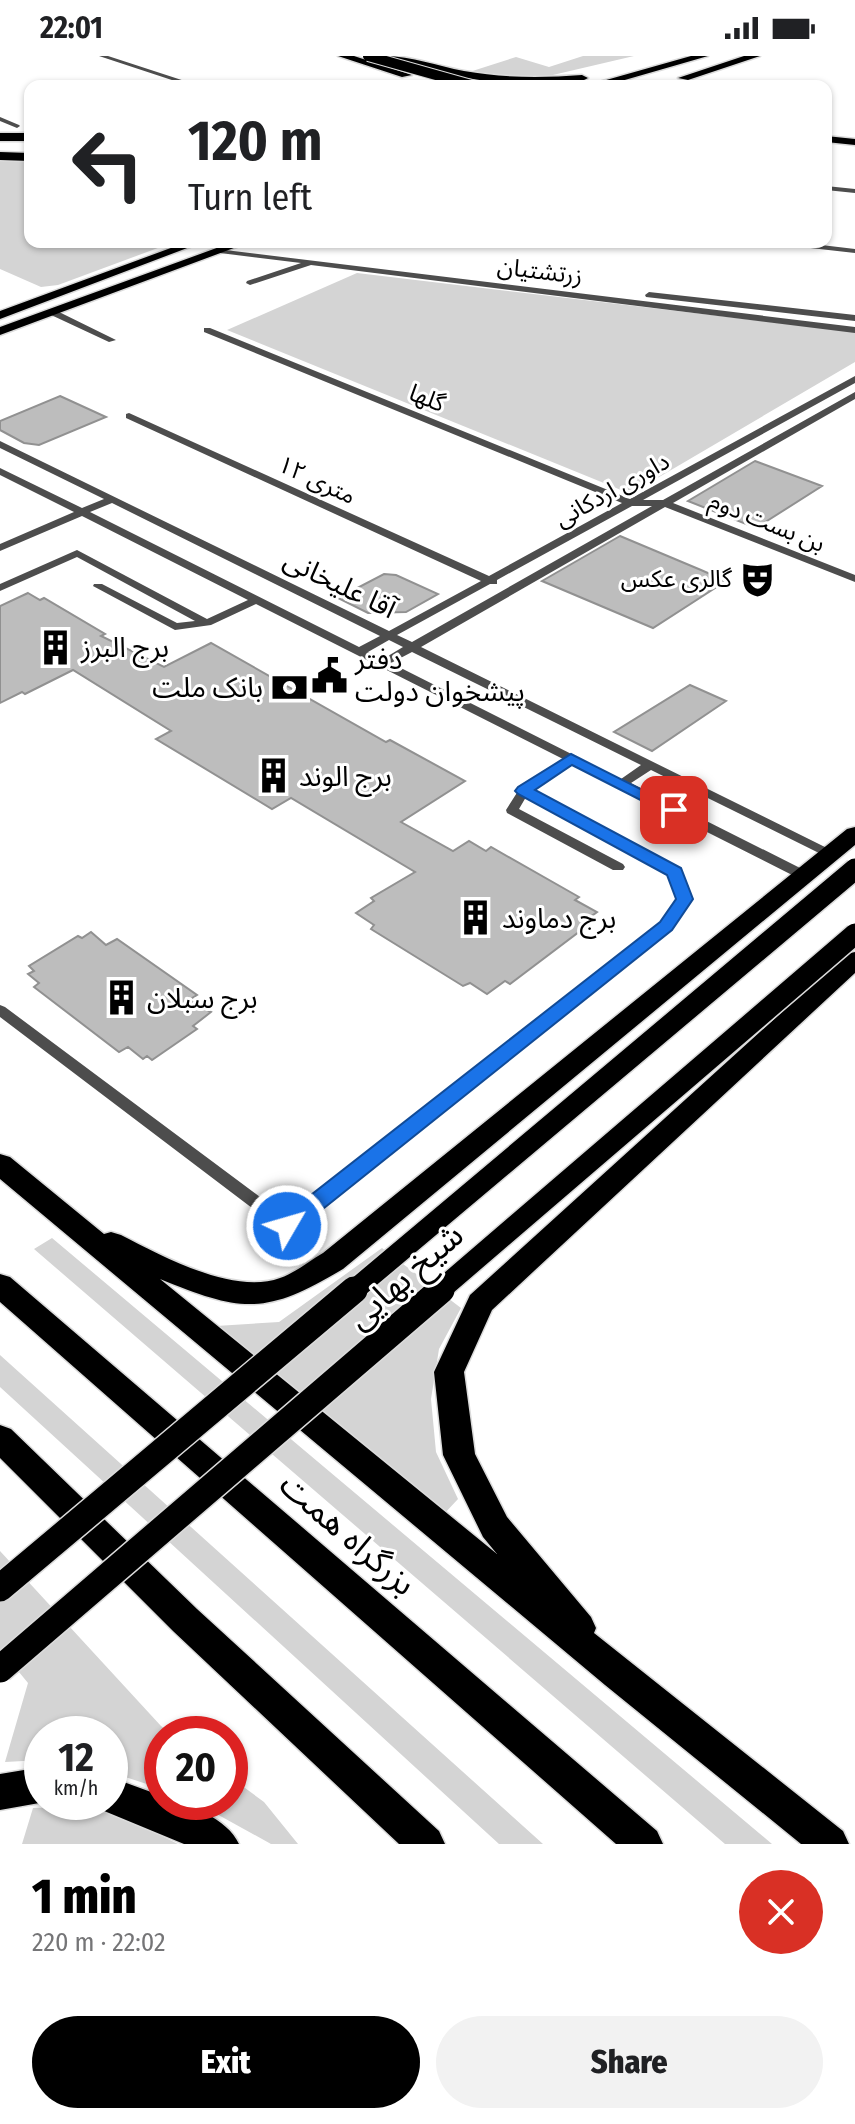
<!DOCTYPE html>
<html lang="en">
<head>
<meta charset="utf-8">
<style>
  body { margin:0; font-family:"Fira Sans Condensed","Noto Sans Arabic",sans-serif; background:#f2f2f2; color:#202124; height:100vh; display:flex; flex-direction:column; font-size:30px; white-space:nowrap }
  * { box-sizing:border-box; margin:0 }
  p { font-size:26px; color:#757577 }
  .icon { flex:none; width:44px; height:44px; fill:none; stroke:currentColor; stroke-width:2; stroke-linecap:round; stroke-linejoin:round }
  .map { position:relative; height:1788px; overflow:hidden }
  .panel { display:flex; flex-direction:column; background:#fff; flex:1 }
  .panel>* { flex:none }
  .top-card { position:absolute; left:24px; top:24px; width:808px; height:168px; border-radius:16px; box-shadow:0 2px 6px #0004; background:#fff; color:#202124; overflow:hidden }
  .speed { position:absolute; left:24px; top:1660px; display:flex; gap:16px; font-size:40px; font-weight:700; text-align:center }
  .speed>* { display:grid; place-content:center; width:104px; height:104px; border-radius:50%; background:#fff; box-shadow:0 2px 6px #0004; line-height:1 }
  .speed small { font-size:20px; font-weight:400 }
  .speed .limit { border:12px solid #d22; background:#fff; color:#111 }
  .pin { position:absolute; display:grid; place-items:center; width:68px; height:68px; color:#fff; margin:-34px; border-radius:16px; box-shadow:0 4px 12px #0006 }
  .me { position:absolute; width:88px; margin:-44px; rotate:52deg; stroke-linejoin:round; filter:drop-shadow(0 0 6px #0008) }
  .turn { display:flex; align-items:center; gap:28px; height:168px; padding:0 32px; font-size:36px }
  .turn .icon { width:104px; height:104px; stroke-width:2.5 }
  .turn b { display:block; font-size:56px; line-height:68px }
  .round { display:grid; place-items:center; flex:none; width:84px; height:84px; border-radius:42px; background:#f2f2f2 }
  .summary { display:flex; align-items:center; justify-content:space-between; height:136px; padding:0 32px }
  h1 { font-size:48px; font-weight:800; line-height:60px; color:#000 }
  .button { display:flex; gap:16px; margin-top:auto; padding:16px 32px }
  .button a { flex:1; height:92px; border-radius:48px; background:#000; color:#fff; font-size:32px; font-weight:800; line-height:92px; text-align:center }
  .button a+a { background:#f2f2f2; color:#202124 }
  .status { display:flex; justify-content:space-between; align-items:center; height:56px; padding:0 40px; background:#fff; direction:ltr }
  .status svg { height:22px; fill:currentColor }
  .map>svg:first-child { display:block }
  .green { fill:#d4d4d4 }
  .building { fill:#bdbdbd; stroke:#919191; stroke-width:2 }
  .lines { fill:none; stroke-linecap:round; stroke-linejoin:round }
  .major-casing { stroke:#dbdbdb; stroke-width:3 }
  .highway-casing { stroke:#dbdbdb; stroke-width:3 }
  .minor { fill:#4d4d4d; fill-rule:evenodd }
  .major { fill:#000; fill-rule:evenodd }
  .highway { fill:#000; fill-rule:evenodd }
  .major-bridge-far2-casing { stroke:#dbdbdb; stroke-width:12; stroke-linecap:butt }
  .major-bridge-far1-casing { stroke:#dbdbdb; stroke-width:24; stroke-linecap:butt }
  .major-bridge-casing { stroke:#dbdbdb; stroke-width:30; stroke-linecap:butt }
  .major-bridge-far2 { stroke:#000; stroke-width:10 }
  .major-bridge-far1 { stroke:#000; stroke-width:21 }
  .major-bridge { stroke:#000; stroke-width:27 }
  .route { fill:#1a73e8; stroke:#114b97; stroke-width:2 }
  .labels { text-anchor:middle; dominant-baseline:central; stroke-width:6; stroke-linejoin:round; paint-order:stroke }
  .far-street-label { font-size:24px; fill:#000; stroke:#fff }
  .far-poi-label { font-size:24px; fill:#000; stroke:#fff; text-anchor:end }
  .street-label { font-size:28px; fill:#000; stroke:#fff }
  .poi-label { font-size:28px; fill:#000; stroke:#fff; text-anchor:start }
  .near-street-label { font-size:34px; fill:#000; stroke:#fff }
</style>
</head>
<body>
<div class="status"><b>22:01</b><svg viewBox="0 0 49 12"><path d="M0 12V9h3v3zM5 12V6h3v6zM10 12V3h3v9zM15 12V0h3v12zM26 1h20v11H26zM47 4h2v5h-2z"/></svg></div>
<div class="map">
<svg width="855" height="1788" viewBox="0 0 855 1788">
  <rect width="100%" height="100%" fill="#fff"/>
  <path class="green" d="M 583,0 L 634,0 L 540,22 L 463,18 L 516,1 L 549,11 Z
    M 0,104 L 30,104 L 30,186 L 174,186 L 58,229 L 41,231 L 0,213 Z
    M 357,217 L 855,276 L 855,306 L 637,434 L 621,434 L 227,274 Z
    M 52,1182 L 772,1788 L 725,1788 L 34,1193 Z
    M 382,1192 L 461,1252 L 439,1293 L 431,1343 L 436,1396 L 458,1443 L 444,1458 L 216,1270 L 279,1266 Z
    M 0,1299 L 543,1788 L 499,1788 L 0,1331 Z
    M 0,1495 L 161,1670 L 171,1678 L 162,1678 L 162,1733 L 110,1716 L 110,1678 L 42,1678 L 42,1704 L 5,1706 L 28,1627 L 0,1593 Z
    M 230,1721 L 264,1746 L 298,1788 L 271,1788 L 195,1746 L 230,1746 Z
    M 67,1751 L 120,1759 L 178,1788 L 22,1788 L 33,1752 Z"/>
  <path class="building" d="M 60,340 L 106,361 L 39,389 L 24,387 L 0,374 L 0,365 Z
    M 755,405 L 822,430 L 756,472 L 688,445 Z
    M 620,480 L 701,514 L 726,525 L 653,572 L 542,525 Z
    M 384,518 L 396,519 L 438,538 L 406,556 L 368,557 L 338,542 Z
    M 28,537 L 40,544 L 44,542 L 105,578 L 101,580 L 164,611 L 211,587 L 386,686 L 390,684 L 465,725 L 401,766 L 453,795 L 469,785 L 486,795 L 491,791 L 579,841 L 575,844 L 597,856 L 582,867 L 588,869 L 510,928 L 505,925 L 487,938 L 470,927 L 463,930 L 371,873 L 374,869 L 356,857 L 374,845 L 371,842 L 415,816 L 291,742 L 272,753 L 156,683 L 171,675 L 73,614 L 25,638 L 22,636 L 0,647 L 0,550 Z
    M 690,629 L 726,645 L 652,695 L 614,676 Z
    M 91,876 L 106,889 L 117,883 L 197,939 L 189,944 L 211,956 L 193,970 L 197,973 L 152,1004 L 147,1000 L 143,1003 L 128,991 L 119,996 L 34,931 L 39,927 L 28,918 L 34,915 L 29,910 L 78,880 L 82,882 Z"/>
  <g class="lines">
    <defs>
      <path id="major" d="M 826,80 L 855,83 L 855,89 L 826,86 Z
        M 187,186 L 203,186 L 0,263 L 0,255 Z
        M 233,186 L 250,186 L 0,279 L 0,271 Z"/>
      <path id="highway" d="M 338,0 L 354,0 L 412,19 L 402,21 Z
        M 385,0 C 412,0 437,10 464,15 C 503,22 542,22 582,19 L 588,22 C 559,40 414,19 385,0 Z
        M 691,0 L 708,0 L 604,30 L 585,30 Z
        M 744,0 L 760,0 L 688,24 L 678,22 Z
        M 0,77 L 30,77 L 30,85 L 0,85 Z
        M 0,96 L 30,97 L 30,105 L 0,104 Z
        M 855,771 L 855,789 L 343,1213 C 266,1259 243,1257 160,1223 L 497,1498 L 483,1481 L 443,1399 L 434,1316 L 470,1239 L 846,898 L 855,896 L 855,917 L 492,1254 L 464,1316 L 475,1398 L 507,1461 L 591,1561 L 596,1572 L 594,1577 L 843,1775 L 849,1788 L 801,1788 L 605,1629 L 0,1123 L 0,1098 L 10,1101 L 104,1178 L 111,1176 L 121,1179 C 162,1200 233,1239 280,1222 C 295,1217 309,1205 323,1197 L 847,773 Z
        M 0,1218 L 10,1221 L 657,1775 L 663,1788 L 616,1788 L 0,1246 Z
        M 0,1369 L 11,1373 L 197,1553 L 439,1775 L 445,1788 L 399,1788 L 173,1575 L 0,1402 Z
        M 42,1711 L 42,1746 L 45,1746 L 0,1754 L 0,1718 Z
        M 110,1721 L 162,1740 L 162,1746 C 188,1746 228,1763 239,1788 L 184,1788 L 97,1752 L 95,1746 L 110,1746 Z"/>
    </defs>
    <use href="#major" class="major-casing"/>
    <use href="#highway" class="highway-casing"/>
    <path class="minor" d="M 99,0 L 108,0 L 200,30 L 190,30 Z
      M 0,61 L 19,69 L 20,70 L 17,72 L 0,65 Z
      M 826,130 L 855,133 L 855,137 L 826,134 Z
      M 771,186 L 796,186 L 855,193 L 855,197 L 775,188 Z
      M 217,193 L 855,271 L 855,277 L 311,209 L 250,229 L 246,227 L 247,225 L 301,207 L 220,197 L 217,197 Z
      M 649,236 L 855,259 L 855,265 L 646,241 L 645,239 Z
      M 49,254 L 55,254 L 116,284 L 109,286 L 49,258 Z
      M 204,272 L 210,272 L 630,443 L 855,320 L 855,327 L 643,444 L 663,444 L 855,336 L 855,343 L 673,447 L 855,519 L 855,526 L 665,451 L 421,591 L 837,797 L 835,800 L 825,800 L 651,714 L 631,727 L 808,816 L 810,819 L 808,822 L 798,822 L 572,708 L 533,735 L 680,813 L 692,843 L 671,873 L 293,1174 L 287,1176 L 281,1174 L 0,961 L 0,949 L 5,951 L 287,1161 L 661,867 L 678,843 L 669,818 L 526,741 L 519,753 L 623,808 L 625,811 L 623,814 L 613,814 L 507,757 L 506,754 L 520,732 L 563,703 L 256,548 L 211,569 L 175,574 L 93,530 L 94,528 L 102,528 L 177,567 L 195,565 L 77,501 L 0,535 L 0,528 L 77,494 L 207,563 L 248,544 L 82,460 L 0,495 L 0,488 L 74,456 L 0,419 L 0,412 L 82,452 L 104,443 L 0,392 L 0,385 L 389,575 L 481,525 L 126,362 L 126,358 L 129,357 L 489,520 L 622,447 L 204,276 ZM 112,447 L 380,580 L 359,591 L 90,456 ZM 632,450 L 652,450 L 412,586 L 397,579 L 490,528 L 497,528 L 497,524 ZM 389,584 L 403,591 L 383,603 L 368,596 ZM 412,596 L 641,709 L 621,723 L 391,607 Z"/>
    <use href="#major" class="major"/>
    <use href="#highway" class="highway"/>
    <defs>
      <path id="major-bridge-far2" d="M 368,0 L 475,30"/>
      <path id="major-bridge-far1" d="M 352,1236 L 855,813
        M 438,1236 L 855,878"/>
      <path id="major-bridge" d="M 0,1532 L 354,1234
        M 0,1613 L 441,1234"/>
    </defs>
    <use href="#major-bridge-far2" class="major-bridge-far2-casing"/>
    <use href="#major-bridge-far1" class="major-bridge-far1-casing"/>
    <use href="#major-bridge" class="major-bridge-casing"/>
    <use href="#major-bridge-far2" class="major-bridge-far2"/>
    <use href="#major-bridge-far1" class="major-bridge-far1"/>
    <use href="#major-bridge" class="major-bridge"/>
  </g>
  <path class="route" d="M 571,698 L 682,754 L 674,759 L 668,758 L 572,709 L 535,734 L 681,812 L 693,843 L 672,874 L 294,1176 L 279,1176 L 276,1170 L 279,1164 L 660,866 L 676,843 L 667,819 L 518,738 L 515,735 L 518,731 Z"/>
  <defs>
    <symbol id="theatre-bare" viewBox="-9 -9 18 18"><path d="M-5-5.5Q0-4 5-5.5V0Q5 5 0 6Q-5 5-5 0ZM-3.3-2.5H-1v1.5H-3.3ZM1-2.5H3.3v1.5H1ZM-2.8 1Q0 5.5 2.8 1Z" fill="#000" stroke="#fff" stroke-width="2.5" paint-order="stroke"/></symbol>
    <symbol id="building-bare" viewBox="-9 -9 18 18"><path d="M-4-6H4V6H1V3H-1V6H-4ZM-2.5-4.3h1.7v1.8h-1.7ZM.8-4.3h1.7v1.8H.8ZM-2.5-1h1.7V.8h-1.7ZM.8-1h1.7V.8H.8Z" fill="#000" stroke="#fff" stroke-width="2.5" paint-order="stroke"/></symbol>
    <symbol id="civic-bare" viewBox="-9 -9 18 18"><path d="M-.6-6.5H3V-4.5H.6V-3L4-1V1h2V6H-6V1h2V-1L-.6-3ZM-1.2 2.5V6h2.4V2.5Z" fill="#000" stroke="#fff" stroke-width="2.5" paint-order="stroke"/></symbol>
    <symbol id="bank-bare" viewBox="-9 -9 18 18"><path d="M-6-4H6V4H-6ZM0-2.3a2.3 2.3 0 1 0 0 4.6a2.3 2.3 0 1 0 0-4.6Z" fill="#000" stroke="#fff" stroke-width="2.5" paint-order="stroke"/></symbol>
  </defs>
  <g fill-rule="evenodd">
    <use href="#theatre-bare" x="732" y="498" width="51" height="51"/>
    <use href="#building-bare" x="30" y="566" width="51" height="51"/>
    <use href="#civic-bare" x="304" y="594" width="51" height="51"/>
    <use href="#bank-bare" x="264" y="606" width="51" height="51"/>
    <use href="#building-bare" x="248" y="694" width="51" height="51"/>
    <use href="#building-bare" x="450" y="836" width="51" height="51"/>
    <use href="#building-bare" x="96" y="916" width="51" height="51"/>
  </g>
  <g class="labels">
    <g class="far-street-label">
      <text transform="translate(540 215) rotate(7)">زرتشتیان</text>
      <text transform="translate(427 342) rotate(22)">گلها</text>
      <text transform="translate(317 424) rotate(25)">۱۲ متری</text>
      <text transform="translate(612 434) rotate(-29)">داوری اردکانی</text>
      <text transform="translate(767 466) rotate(22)">بن بست دوم</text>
    </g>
    <g class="far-poi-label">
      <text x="732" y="523">گالری عکس</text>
    </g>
    <g class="street-label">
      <text transform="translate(340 528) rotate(26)">آقا علیخانی</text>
    </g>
    <g class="poi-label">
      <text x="81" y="591">برج البرز</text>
      <text x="355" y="603">دفتر<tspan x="355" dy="32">پیشخوان دولت</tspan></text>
      <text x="263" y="631" text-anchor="end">بانک ملت</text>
      <text x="299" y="720">برج الوند</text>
      <text x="502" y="862">برج دماوند</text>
      <text x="147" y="942">برج سبلان</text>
    </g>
    <g class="near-street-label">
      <text transform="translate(405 1220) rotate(-41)">شیخ بهایی</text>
      <text transform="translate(348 1478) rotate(41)">بزرگراه همت</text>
    </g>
  </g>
</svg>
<div class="speed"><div>12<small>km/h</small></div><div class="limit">20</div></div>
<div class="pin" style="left:674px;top:754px;background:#d93025"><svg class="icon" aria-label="arrive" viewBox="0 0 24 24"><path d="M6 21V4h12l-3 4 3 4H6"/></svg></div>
<svg class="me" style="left:287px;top:1170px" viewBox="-20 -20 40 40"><circle r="17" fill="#1a73e8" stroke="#fff" stroke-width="3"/><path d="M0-11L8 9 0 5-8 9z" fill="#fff"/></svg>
<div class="top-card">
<div class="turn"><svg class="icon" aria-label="left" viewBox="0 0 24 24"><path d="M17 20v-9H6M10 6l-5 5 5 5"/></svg><div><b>120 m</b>Turn left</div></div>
</div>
</div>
<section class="panel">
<div class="summary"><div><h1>1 min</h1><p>220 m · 22:02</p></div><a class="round" style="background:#d93025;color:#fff"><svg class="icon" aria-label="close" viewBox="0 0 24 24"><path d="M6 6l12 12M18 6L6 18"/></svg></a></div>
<div class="button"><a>Exit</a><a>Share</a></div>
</section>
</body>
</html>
